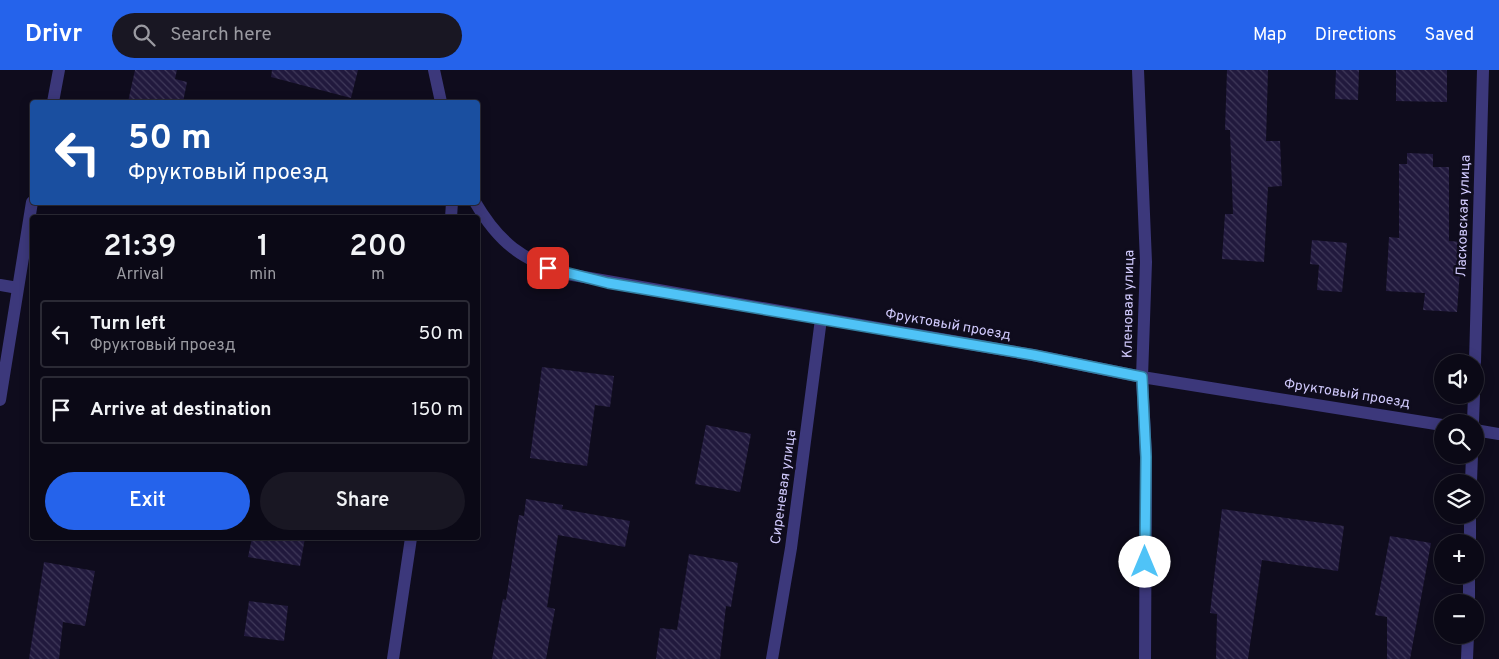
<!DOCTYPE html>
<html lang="en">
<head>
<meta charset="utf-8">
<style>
  body { margin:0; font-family:Overpass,sans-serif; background:#191723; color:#f1f3f6; height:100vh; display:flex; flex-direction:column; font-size:19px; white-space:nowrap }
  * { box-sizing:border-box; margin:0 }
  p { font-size:16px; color:#9a9aa1 }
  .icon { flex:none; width:28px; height:28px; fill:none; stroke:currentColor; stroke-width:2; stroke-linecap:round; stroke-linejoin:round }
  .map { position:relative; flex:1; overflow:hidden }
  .panel { position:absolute; left:30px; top:145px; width:450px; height:325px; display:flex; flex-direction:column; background:#0b0916; border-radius:5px; box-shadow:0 2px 12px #0003,0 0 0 1px #2b2a35 }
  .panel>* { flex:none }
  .banner { position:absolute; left:30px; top:30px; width:450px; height:105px; border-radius:5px; box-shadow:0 2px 12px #0003,0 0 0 1px #2b2a35; background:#1a4fa0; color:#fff; overflow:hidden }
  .controls { position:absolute; left:1434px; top:284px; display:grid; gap:10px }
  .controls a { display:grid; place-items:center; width:50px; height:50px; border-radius:50%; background:#0b0916; box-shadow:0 2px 12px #0003,0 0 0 1px #2b2a35; font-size:25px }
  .pin { position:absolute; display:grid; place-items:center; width:42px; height:42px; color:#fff; margin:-21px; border-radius:10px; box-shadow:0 2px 8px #0006 }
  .me { position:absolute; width:55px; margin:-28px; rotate:0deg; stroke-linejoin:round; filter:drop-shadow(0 0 4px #0008) }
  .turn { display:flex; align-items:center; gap:18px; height:105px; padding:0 15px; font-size:22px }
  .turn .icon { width:65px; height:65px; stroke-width:2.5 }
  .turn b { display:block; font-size:35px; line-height:42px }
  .eta { display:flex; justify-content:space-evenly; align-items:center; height:85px; text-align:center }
  .eta b { font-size:30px; font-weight:600; line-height:35px }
  .cta { display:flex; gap:10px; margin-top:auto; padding:10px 15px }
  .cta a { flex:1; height:58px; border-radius:30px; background:#2563eb; color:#fff; font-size:20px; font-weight:600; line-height:58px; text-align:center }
  .cta a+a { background:#191723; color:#f1f3f6 }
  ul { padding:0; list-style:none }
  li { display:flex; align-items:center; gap:15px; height:68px; margin:0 10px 8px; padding:0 5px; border:2px solid #2b2a35; border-radius:5px }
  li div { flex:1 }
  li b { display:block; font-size:19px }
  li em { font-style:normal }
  header { display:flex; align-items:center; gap:30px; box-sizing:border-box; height:70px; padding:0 25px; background:#2563eb; color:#fff }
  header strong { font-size:24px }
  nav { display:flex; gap:28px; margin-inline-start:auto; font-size:18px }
  .search { width:350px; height:45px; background:#191723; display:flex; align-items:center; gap:12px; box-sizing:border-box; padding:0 18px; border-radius:28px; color:#9a9aa1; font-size:19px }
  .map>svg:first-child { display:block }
  .building { fill:url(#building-back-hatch) }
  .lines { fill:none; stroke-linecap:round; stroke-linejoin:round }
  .street { stroke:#3c387b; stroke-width:12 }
  .route-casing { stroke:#337fa1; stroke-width:12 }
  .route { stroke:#4fc3f7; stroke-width:9 }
  .labels { text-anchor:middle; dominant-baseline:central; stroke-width:5; stroke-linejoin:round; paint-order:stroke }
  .street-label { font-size:14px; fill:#d1cafd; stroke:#0f0c1d }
</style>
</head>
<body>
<header>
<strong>Drivr</strong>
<div class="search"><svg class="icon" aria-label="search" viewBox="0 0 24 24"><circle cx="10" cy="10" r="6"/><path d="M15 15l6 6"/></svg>Search here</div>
<nav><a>Map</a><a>Directions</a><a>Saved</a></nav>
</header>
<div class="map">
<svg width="1499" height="589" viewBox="0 0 1499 589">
  <defs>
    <pattern id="building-back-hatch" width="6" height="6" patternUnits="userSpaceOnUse" patternTransform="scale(1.25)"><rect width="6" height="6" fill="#21193d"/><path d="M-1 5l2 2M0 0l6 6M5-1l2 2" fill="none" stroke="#40395a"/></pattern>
  </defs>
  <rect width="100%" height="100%" fill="#0f0c1d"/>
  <path class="building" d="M 135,0 L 177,0 L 175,9 L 187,12 L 183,32 L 128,32 Z
    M 272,0 L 358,0 L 351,28 L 271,7 Z
    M 1227,0 L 1268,0 L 1266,71 L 1280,71 L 1282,116 L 1268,117 L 1264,192 L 1222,189 L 1225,144 L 1233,144 L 1230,60 L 1225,60 Z
    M 1336,0 L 1359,0 L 1358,30 L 1335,29 Z
    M 1396,0 L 1447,0 L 1447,32 L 1396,31 Z
    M 1407,83 L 1433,84 L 1433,97 L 1449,97 L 1449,171 L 1462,172 L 1457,242 L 1423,240 L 1425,223 L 1386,221 L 1389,167 L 1399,168 L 1399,94 L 1407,94 Z
    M 1312,170 L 1347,173 L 1342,222 L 1317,220 L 1319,195 L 1310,194 Z
    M 542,297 L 614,306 L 610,337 L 595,335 L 587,396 L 530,388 Z
    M 706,355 L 751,364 L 740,422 L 695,414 Z
    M 526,429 L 563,435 L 562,439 L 630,451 L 625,477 L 558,465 L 547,537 L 555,539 L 546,589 L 492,589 L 503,529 L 506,530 L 519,445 L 524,446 Z
    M 1222,439 L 1344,456 L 1338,501 L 1262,490 L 1248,589 L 1216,589 L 1217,544 L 1210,543 Z
    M 1390,466 L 1431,473 L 1410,589 L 1387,589 L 1387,547 L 1375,545 Z
    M 252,468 L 305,468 L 300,496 L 248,487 Z
    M 689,484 L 738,493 L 731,537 L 726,536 L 720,589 L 656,589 L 660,558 L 677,560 Z
    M 44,492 L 95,501 L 85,556 L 63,552 L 59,589 L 29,589 Z
    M 249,531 L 288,536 L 284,571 L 244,566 Z"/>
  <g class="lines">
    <path class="street" d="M 434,0 L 441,32
      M 1138,0 L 1146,192 L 1142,307 L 1146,387 L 1145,589
      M 53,32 L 59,0
      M 475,132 C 499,173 522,190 567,204 L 1033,285 L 1142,307 L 1442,355
      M 451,148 L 452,132
      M 0,215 L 18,218
      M 1475,292 L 1483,0
      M 0,330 L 32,132
      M 1473,352 L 1474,325
      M 1475,360 L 1499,364
      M 1471,412 L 1472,385
      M 1470,472 L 1470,445
      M 1469,532 L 1469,505
      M 393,589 L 411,468
      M 772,589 L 791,478 L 821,249
      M 1467,589 L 1468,565"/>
  </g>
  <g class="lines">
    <defs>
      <path id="route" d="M 548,198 L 608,213 L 1033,285 L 1142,307 L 1146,387 L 1145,492"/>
    </defs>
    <use href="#route" class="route-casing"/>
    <use href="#route" class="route"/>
  </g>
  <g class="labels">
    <g class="street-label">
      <text transform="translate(1464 146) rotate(-88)">Ласковская улица</text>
      <text transform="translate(1129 234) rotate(-89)">Кленовая улица</text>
      <text transform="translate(948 255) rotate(10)">Фруктовый проезд</text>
      <text transform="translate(1347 324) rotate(9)">Фруктовый проезд</text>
      <text transform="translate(784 417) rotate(-82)">Сиреневая улица</text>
    </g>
  </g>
</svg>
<div class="controls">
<a><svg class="icon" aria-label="sound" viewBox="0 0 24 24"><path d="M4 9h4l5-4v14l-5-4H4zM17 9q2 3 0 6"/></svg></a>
<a><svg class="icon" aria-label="search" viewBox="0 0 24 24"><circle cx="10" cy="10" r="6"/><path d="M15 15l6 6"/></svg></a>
<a><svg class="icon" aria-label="layers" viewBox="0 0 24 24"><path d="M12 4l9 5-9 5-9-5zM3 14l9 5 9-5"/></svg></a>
<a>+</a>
<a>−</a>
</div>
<div class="pin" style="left:548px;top:198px;background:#d93025"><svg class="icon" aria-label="arrive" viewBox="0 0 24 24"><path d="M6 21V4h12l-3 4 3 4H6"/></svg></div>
<svg class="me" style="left:1145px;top:492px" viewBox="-20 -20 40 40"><circle r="19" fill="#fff"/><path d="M0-13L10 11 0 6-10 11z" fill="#4fc3f7"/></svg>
<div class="banner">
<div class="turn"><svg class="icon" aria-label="left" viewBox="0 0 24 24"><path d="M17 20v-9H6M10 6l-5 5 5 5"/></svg><div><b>50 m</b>Фруктовый проезд</div></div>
</div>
<section class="panel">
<div class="eta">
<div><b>21:39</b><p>Arrival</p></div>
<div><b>1</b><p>min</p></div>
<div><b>200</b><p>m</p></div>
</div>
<ul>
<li><svg class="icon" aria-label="left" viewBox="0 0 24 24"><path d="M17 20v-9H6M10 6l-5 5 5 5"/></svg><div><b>Turn left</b><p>Фруктовый проезд</p></div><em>50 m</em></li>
<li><svg class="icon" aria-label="arrive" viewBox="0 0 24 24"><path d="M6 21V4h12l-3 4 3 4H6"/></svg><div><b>Arrive at destination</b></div><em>150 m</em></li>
</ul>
<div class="cta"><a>Exit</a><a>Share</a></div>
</section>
</div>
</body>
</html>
